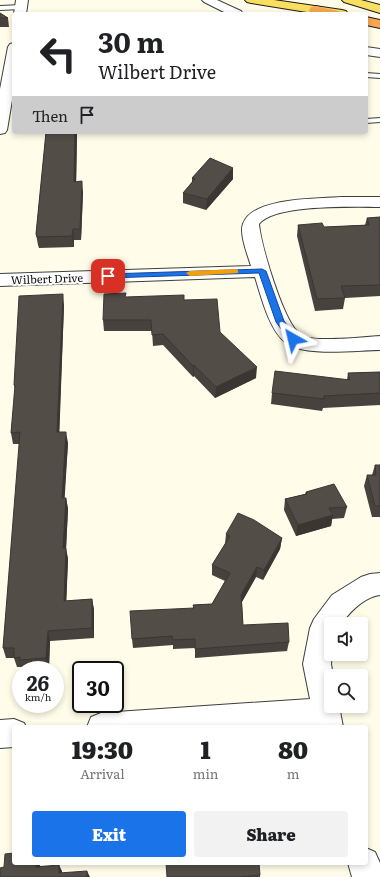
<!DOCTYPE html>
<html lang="en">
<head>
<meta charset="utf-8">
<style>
  body { margin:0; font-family:Literata,serif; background:#f2f2f2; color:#202124; height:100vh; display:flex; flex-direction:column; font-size:15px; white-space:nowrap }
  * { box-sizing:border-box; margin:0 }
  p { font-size:13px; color:#757577 }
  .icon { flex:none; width:22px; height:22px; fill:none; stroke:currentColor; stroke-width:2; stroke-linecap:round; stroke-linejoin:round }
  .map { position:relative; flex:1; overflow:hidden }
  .side { position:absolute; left:12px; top:725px; width:356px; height:140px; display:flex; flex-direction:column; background:#fff; border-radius:4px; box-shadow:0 2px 6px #0003 }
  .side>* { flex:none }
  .hud { position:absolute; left:12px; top:12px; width:356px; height:122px; border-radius:4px; box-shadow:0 2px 6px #0003; background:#fff; color:#202124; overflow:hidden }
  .buttons { position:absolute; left:324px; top:617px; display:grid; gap:8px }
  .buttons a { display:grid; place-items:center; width:44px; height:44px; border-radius:4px; background:#fff; box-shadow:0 2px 6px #0003; font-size:20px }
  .speed { position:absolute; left:12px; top:661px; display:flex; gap:8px; font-size:20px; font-weight:700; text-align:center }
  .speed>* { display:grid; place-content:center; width:52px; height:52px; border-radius:50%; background:#fff; box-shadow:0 2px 6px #0003; line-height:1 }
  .speed small { font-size:10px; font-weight:400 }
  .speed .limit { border:2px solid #111; border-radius:6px; background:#fff; color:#111 }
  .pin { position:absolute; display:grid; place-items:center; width:34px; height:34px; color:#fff; margin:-17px; border-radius:8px; box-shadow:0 2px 6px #0006 }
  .me { position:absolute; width:44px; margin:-22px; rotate:323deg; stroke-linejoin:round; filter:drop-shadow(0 0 3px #0008) }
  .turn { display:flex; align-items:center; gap:14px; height:84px; padding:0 20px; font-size:18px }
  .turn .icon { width:52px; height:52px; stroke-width:2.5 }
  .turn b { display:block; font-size:28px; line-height:34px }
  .then { display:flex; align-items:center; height:38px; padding:0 20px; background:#0003; gap:8px; font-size:15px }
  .eta { display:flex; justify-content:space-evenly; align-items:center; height:68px; text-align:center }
  .eta b { font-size:24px; font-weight:800; line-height:28px }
  .action { display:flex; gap:8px; margin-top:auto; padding:8px 20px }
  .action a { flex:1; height:46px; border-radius:4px; background:#1a73e8; color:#fff; font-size:16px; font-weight:800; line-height:46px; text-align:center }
  .action a+a { background:#f2f2f2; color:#202124 }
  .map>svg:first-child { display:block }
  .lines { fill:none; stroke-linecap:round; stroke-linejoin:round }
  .service-casing { stroke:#3e3e3e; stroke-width:2 }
  .minor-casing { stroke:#3e3e3e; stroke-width:2 }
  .tertiary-casing { stroke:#3e3e3e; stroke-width:2 }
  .primary-casing { stroke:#1c1c1c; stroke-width:2 }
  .motorway-casing { stroke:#1c1c1c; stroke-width:2 }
  .service { fill:#fff; fill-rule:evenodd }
  .minor { fill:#fff; fill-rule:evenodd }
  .tertiary { fill:#fff; fill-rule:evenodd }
  .primary { fill:#f9df5f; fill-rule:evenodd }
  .motorway { fill:#f5a851; fill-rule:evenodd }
  .wall { fill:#47423d }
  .shaded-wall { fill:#3a3632 }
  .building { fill:#534d47; stroke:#3a3632 }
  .route { fill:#1a73e8; stroke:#114b97 }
  .slow { fill:#f59e0b }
  .labels { text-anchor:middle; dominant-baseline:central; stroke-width:4; stroke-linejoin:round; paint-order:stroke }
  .street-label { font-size:11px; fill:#0b0b0b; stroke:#fff }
</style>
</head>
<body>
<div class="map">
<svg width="380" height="877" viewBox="0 0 380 877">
  <rect width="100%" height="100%" fill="#fffce9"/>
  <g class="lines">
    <defs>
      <path id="service" d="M 0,6 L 21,5 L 24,7 L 21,9 L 0,10 Z
        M 366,73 L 380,74 L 380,78 L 366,77 Z
        M 380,118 L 380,122 L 366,123 L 366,119 Z"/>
      <path id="minor" d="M 202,0 L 217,0 L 241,11 L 243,14 L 228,14 L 204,2 Z
        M 366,47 L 380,49 L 380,57 L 366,55 Z
        M 341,197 L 380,197 L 380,207 C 354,207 275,204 259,224 C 261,245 284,325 301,335 C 313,343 364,337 380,336 L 380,350 C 358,350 303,357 286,343 C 269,330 261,296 255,277 L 0,286 L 0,274 L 251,266 C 248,256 239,233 243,224 C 252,197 318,199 341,197 Z
        M 380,573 L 380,595 C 364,597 350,612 341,624 L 331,624 L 331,654 L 332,654 L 331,664 L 333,676 L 331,676 L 331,706 L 339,706 L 343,727 L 87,727 L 91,717 L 101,713 L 310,699 L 303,664 L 310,628 L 314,619 L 332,595 L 361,577 L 370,574 Z
        M 14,719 L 24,723 L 26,727 L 14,727 L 14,747 L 0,748 L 0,720 Z
        M 366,848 L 375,852 L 380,863 L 380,877 L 352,877 L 348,863 L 366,863 Z"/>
      <path id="tertiary" d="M 16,0 L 28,0 L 26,14 L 14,14 Z
        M 14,43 L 14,88 L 7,130 L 5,133 L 0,134 L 0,89 L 8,47 L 10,44 Z"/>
      <path id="primary" d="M 245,0 L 274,0 L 342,10 L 346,11 L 348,14 L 319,14 L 251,3 L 247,2 Z
        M 342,0 L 361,0 L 380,5 L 380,13 L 344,2 Z"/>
      <path id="motorway" d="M 315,6 L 338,11 L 340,14 L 311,13 L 309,10 L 311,7 Z
        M 366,17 L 380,20 L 380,28 L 366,25 Z"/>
    </defs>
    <use href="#service" class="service-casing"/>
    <use href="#minor" class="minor-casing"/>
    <use href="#tertiary" class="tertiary-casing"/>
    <use href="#primary" class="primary-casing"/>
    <use href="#motorway" class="motorway-casing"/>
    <use href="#service" class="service"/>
    <use href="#minor" class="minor"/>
    <use href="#tertiary" class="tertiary"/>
    <use href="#primary" class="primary"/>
    <use href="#motorway" class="motorway"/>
  </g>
  <path class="wall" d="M 0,13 L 8,18 L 9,27 L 0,27 Z
    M 46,132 L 77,132 L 76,182 L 83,192 L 81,240 L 74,240 L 74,247 L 39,248 L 38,245 L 36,234 Z
    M 233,168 L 233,179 L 206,210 L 183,203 L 183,193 L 192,182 L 192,178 Z
    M 380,217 L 380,296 L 345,298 L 343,309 L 315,311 L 297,236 L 298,225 L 324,227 L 365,225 L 367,218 Z
    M 126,297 L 184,300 L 220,332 L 256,378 L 215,398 L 194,376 L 193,377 L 163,345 L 153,346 L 152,331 L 104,331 L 103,320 Z
    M 64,305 L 59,432 L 68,443 L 64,498 L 66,498 L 68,509 L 66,549 L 68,559 L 66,601 L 92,599 L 94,610 L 94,638 L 50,641 L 49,667 L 23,669 L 22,667 L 17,667 L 14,658 L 6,658 L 3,648 L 20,444 L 13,444 L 11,433 L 15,389 L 14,385 Z
    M 380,372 L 380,405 L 323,408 L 322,411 L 271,404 L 272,393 L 347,380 L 348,373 Z
    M 375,465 L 380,465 L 380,517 L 372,517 L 364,486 L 367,475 L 372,475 Z
    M 306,492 L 347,507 L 344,518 L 332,519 L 331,526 L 296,536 L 284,510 L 285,499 L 305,494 Z
    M 226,534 L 282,538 L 280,549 L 263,580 L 256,577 L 242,602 L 243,625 L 289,642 L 287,651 L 195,658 L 195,648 L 173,649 L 173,645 L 133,648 L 132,639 L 193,608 L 193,605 L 212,604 L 225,581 L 212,575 L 212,565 L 225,544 Z
    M 260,875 L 260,877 L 167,877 Z"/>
  <path class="shaded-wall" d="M 75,132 L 77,132 L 76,192 L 74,182 Z
    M 233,168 L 233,179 L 206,210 L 207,199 Z
    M 82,181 L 83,192 L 81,240 L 80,229 Z
    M 73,229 L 74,240 L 74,247 L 72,236 Z
    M 63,294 L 64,305 L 59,443 L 57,432 Z
    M 194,365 L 194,376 L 193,377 L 193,366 Z
    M 257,367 L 256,378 L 215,398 L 216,387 Z
    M 66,432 L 68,443 L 64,509 L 62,498 Z
    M 66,498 L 68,509 L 66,549 L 68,559 L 66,611 L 64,601 L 63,548 Z
    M 333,515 L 331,526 L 296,536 L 298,525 Z
    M 282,538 L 280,549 L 263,580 L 264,570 Z
    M 257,567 L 256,577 L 240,605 L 241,595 Z
    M 92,599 L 94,610 L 94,638 L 92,628 Z
    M 48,631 L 50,641 L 49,667 L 46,658 Z
    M 36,863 L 40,863 L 40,873 L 36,867 Z
    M 59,865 L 62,871 L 62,877 L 59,873 Z
    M 87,871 L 90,877 L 87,877 Z"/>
  <path class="building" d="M 0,13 L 8,18 L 0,18 Z
    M 46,132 L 75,132 L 74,182 L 82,181 L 80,229 L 73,229 L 72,236 L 37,237 L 36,234 Z
    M 210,158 L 233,168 L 207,199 L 183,193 L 195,179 L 192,178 Z
    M 380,217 L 380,285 L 341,286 L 345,298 L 317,299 L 298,225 L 322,223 L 324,227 L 369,225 L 367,218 Z
    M 126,293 L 125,297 L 184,295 L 184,300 L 217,299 L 220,332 L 257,367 L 216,387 L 194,365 L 193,366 L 163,334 L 152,335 L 151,320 L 103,320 L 104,294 Z
    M 63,294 L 57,432 L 66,432 L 62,498 L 66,498 L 63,548 L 66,548 L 64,601 L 92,599 L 92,628 L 48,631 L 46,658 L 20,660 L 20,657 L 14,658 L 14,648 L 3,648 L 20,432 L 11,433 L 15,385 L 14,385 L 19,296 Z
    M 275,371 L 350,380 L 348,373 L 380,372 L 380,393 L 324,396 L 324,399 L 272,393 Z
    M 375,465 L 380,465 L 380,506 L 375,506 L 367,475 L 376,475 Z
    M 334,484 L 347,507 L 329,508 L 333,515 L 298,525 L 285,499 L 307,494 L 306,492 Z
    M 238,513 L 254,520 L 282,538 L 264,570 L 257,567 L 241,595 L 243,625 L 288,623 L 289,642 L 195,649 L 195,639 L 173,640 L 172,636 L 132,639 L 130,611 L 194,608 L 193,605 L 212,604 L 230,573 L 212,565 L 230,536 L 226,534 Z
    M 14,853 L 14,863 L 36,863 L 36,867 L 59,865 L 59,873 L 87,871 L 87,877 L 0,877 L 0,868 L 4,867 L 5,854 Z
    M 166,863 L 259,863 L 260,875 L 240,877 L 167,877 Z"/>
  <path class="route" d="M 262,269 L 266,271 L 284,321 L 297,339 L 296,341 L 290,341 L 276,322 L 259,273 L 108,278 L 104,276 L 108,274 Z"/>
  <path class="slow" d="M 236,269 L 238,270 L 238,273 L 190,276 L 186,273 L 190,271 Z"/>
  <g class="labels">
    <g class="street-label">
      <text transform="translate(47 278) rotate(-2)">Wilbert Drive</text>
    </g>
  </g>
</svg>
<div class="buttons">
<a><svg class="icon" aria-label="sound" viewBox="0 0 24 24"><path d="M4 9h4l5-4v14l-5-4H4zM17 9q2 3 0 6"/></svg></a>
<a><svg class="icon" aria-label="search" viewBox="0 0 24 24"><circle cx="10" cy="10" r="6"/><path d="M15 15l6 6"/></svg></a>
</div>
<div class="speed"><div>26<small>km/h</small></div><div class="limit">30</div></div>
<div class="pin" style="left:108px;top:276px;background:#d93025"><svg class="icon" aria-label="arrive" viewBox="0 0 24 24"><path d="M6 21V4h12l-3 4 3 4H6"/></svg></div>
<svg class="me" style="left:293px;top:339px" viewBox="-20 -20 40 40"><path d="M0-17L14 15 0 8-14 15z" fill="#1a73e8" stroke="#fff" stroke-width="4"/></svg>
<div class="hud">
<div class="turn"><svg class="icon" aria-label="left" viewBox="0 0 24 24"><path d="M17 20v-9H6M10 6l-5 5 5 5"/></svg><div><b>30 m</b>Wilbert Drive</div></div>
<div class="then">Then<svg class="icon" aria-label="arrive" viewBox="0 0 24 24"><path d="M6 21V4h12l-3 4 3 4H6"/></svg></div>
</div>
<section class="side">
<div class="eta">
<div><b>19:30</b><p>Arrival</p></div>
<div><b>1</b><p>min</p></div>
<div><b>80</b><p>m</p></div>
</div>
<div class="action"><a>Exit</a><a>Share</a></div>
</section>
</div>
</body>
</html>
